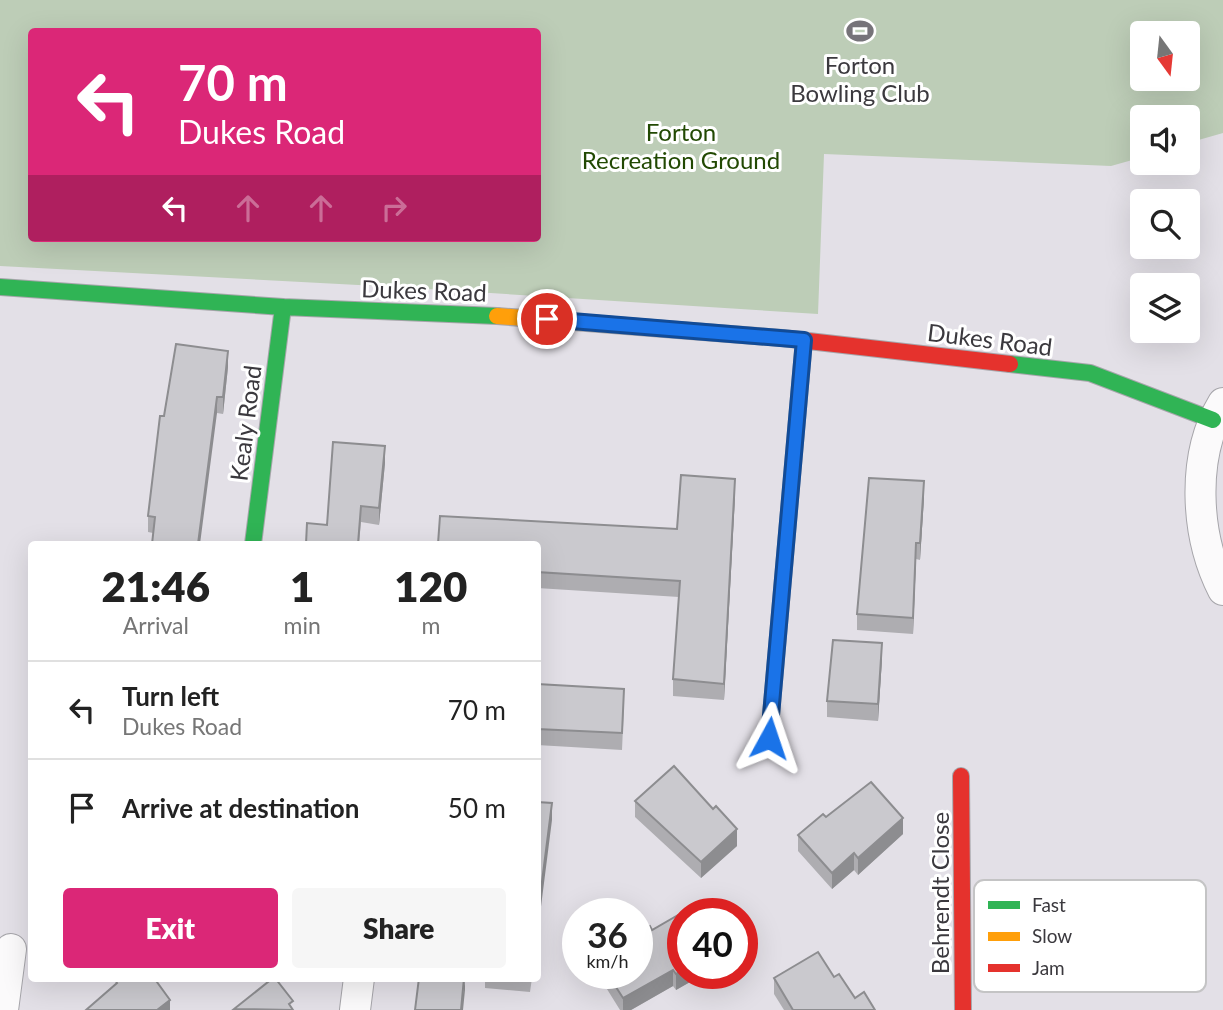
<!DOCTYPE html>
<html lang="en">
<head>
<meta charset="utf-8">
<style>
  body { margin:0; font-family:Lato,sans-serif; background:#f6f6f6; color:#222; height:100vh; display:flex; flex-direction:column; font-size:26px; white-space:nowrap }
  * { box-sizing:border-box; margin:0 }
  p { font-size:23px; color:#767676 }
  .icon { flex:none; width:38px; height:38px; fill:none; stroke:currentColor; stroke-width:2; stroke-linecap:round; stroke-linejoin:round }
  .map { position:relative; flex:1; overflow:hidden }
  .details { position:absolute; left:28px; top:541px; width:513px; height:441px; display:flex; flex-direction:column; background:#fff; border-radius:7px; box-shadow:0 7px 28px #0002 }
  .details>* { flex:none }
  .hud { position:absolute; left:28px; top:28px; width:513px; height:214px; border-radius:7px; box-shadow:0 7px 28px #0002; background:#db2777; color:#fff; overflow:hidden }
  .needle { width:46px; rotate:165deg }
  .buttons { position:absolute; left:1130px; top:21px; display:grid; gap:14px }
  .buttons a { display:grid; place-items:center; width:70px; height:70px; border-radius:7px; background:#fff; box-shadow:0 7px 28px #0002; font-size:35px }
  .speed { position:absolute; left:562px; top:898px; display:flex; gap:14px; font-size:35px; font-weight:700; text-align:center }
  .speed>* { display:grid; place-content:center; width:91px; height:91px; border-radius:50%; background:#fff; box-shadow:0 7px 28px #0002; line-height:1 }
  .speed small { font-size:18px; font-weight:400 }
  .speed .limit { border:10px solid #d22; background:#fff; color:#111 }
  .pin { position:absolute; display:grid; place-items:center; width:60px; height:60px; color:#fff; margin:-30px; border:4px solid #fff; border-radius:50%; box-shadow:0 2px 7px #0007 }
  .me { position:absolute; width:77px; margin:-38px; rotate:5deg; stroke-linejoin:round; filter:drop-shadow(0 0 5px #0008) }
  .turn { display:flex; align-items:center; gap:24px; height:147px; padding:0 35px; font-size:32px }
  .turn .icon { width:91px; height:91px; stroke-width:2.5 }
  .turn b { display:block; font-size:49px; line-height:60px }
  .lanes { display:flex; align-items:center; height:66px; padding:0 35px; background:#0003; justify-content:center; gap:35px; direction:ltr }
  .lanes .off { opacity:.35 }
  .eta { display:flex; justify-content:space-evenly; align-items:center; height:119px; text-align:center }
  .eta b { font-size:42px; font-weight:800; line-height:49px }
  .cta { display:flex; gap:14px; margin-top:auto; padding:14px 35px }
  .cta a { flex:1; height:80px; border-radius:7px; background:#db2777; color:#fff; font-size:28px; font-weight:800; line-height:80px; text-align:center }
  .cta a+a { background:#f6f6f6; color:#222 }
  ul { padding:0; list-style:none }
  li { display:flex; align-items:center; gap:21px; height:98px; padding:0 35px; border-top:2px solid #e0e0e0 }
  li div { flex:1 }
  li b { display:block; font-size:26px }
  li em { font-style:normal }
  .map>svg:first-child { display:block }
  .green { fill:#bdcdb7; fill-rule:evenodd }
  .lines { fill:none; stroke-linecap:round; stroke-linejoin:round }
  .street-casing { stroke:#a6a5aa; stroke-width:32 }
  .fast-casing { stroke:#a6a5aa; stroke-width:18 }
  .slow-casing { stroke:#a6a5aa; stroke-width:18 }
  .jam-casing { stroke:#a6a5aa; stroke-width:18 }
  .street { stroke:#fbfafb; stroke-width:30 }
  .fast { stroke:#30b455; stroke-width:16 }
  .slow { stroke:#ff9f0a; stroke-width:16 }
  .jam { stroke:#e5322d; stroke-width:16 }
  .wall { fill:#aeadb1 }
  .shaded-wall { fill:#8d8d90 }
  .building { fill:#cac9ce; stroke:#8d8d90; stroke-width:2 }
  .route-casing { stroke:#114b97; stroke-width:18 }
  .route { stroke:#1a73e8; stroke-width:12 }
  .labels { text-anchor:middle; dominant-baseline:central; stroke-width:6; stroke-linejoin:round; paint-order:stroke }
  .poi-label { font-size:24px; fill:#3b393e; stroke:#fff }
  .park-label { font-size:24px; fill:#224903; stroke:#fff }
  .street-label { font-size:24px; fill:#3b393e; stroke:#fff }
  .key { fill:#fff; stroke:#c4c4c5; stroke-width:2 }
  .key-label { font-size:19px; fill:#3b393e }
</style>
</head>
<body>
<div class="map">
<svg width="1223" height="1010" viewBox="0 0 1223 1010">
  <rect width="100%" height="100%" fill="#e3e0e7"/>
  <path class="green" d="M 0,0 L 1223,0 L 1223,133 L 1188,143 L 1188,117 L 1143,117 L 1143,157 L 1111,166 L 824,154 L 818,314 L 396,287 L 0,266 ZM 32,32 L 537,32 L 537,238 L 32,238 ZM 1143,33 L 1188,33 L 1188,79 L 1143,79 Z"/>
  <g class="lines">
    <defs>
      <path id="street" d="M 1223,403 C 1191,456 1195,535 1223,590
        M 3,1010 L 11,949
        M 355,1010 L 359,978"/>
      <path id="fast" d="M 0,287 L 283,307 L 497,316
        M 1010,364 L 1090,373 L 1213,420
        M 791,488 L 804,340
        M 253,544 L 283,307"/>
      <path id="slow" d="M 497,316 L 782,338"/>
      <path id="jam" d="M 782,338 L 1010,364
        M 769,738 L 791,488
        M 961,776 L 963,1010"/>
    </defs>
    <use href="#street" class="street-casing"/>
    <use href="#fast" class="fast-casing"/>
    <use href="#slow" class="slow-casing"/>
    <use href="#jam" class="jam-casing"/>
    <use href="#street" class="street"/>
    <use href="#fast" class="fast"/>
    <use href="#slow" class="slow"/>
    <use href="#jam" class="jam"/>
  </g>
  <path class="wall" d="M 228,367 L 223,414 L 217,413 L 153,533 L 148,532 L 148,516 Z
    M 385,463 L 379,525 L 361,522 L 359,544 L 306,544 L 327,525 Z
    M 735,496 L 724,700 L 673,696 L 673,679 L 679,597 L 537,588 L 537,544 L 677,529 Z
    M 924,498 L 920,560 L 916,559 L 913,634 L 857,630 L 857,614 Z
    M 882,659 L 878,721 L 827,717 L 827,701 Z
    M 537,684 L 624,705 L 622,750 L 537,745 Z
    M 635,801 L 713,809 L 737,846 L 701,878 L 635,817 Z
    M 826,817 L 903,834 L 858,875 L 854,870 L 832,889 L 798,851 L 798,835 Z
    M 652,930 L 704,973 L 704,974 L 676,990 L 673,986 L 631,1010 L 620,1010 L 597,973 L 637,973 Z
    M 834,977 L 855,998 L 875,1010 L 784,1010 L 774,994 L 774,978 Z
    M 485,978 L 532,978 L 530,992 L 485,988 Z"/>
  <path class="shaded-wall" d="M 228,351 L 228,367 L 223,414 L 223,397 Z
    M 217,397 L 217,413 L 200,544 L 198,544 Z
    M 385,446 L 385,463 L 379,525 L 379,508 Z
    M 735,479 L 735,496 L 724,700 L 724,684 Z
    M 924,481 L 924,498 L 920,560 L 920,543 Z
    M 916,543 L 916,559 L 913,634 L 913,618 Z
    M 882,643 L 882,659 L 878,721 L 878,704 Z
    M 552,803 L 552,820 L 537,938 L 537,921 Z
    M 903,818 L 903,834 L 858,875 L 858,858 Z
    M 737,829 L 737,846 L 701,878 L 701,862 Z
    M 854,853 L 854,870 L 832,889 L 832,873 Z
    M 673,970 L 673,986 L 631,1010 L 623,1010 L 623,998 Z
    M 682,970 L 682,973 L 704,973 L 704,974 L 676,990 L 676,974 Z
    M 465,978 L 465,990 L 463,1010 L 461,1010 Z
    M 170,1000 L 170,1010 L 157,1010 Z"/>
  <path class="building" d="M 176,344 L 228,351 L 223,397 L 217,397 L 198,544 L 152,544 L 155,517 L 148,516 L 160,416 L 164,416 Z
    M 333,442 L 385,446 L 379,508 L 361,506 L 358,544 L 306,544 L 307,523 L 327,525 Z
    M 681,475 L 735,479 L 724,684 L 673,679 L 680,581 L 537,572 L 537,544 L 438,544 L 440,516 L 677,529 Z
    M 869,478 L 924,481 L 920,543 L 916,543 L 913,618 L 857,614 Z
    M 833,640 L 882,643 L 878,704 L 827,701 Z
    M 537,684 L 624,689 L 622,733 L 537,729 Z
    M 674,766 L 713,809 L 716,806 L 737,829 L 701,862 L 635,801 Z
    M 871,782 L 903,818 L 858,858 L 854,853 L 832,873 L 798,835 L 823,814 L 826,817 Z
    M 537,802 L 552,803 L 537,921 Z
    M 678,915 L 682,922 L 682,970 L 676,974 L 673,970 L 623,998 L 607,973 L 637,973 L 637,933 L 650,926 L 652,930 Z
    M 818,952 L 834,977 L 839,974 L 855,998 L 864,992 L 875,1010 L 793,1010 L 774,978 Z
    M 117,978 L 154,978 L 170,1000 L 157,1010 L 86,1010 L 117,983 L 115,980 Z
    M 273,978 L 275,978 L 293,1001 L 289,1004 L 293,1010 L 234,1009 Z
    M 419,978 L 464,978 L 461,1010 L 415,1010 Z"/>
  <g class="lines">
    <defs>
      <path id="route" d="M 547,319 L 804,340 L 769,738"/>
    </defs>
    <use href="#route" class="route-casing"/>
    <use href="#route" class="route"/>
  </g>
  <defs>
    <symbol id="stadium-bare" viewBox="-9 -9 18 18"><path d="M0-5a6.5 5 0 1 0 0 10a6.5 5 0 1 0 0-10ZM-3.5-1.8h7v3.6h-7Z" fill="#767379" stroke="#fff" stroke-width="2.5" paint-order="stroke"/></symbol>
  </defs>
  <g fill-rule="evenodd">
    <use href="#stadium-bare" x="841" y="12" width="38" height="38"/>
  </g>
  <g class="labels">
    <g class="poi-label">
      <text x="860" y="64">Forton<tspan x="860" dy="28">Bowling Club</tspan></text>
    </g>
    <g class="park-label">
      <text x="681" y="131">Forton<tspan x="681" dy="28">Recreation Ground</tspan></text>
    </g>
    <g class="street-label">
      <text transform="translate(424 290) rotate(2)">Dukes Road</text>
      <text transform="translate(990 339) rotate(7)">Dukes Road</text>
      <text transform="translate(245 423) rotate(-83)">Kealy Road</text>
      <text transform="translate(939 893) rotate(-90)">Behrendt Close</text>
    </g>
  </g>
  <rect x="974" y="880" width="232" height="112" rx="10" class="key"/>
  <rect x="988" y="901" width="32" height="8" fill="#30b455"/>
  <rect x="988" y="932" width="32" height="9" fill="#ff9f0a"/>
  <rect x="988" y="964" width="32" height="8" fill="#e5322d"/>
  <g class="key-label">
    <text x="1032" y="912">Fast</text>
    <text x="1032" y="943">Slow</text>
    <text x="1032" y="975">Jam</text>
  </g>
</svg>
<div class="buttons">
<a><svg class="needle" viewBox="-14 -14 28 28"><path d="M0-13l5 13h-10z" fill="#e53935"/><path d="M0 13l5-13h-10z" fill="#767676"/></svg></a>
<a><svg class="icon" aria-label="sound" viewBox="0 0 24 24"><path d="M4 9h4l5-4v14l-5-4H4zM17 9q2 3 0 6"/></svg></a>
<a><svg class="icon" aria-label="search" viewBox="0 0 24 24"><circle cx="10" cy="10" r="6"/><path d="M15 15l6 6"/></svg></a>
<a><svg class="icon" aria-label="layers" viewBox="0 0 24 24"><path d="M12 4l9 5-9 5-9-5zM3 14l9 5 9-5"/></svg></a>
</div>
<div class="speed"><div>36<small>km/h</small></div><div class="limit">40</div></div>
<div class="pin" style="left:547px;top:319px;background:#d93025"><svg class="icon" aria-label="arrive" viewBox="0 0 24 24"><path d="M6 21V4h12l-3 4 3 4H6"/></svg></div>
<svg class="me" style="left:769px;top:738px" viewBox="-20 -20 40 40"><path d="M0-17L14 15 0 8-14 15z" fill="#1a73e8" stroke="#fff" stroke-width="4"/></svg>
<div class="hud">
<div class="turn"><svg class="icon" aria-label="left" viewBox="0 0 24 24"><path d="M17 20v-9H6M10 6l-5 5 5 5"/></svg><div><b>70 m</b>Dukes Road</div></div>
<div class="lanes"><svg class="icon" aria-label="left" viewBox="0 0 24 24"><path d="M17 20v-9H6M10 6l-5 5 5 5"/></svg><svg class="icon off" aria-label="ahead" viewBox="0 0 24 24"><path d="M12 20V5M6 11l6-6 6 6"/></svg><svg class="icon off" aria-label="ahead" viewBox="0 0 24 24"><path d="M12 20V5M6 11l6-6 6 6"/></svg><svg class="icon off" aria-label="right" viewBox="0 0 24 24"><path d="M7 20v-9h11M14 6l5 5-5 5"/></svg></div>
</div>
<section class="details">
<div class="eta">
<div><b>21:46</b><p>Arrival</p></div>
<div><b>1</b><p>min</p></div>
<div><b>120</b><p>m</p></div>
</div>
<ul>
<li><svg class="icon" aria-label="left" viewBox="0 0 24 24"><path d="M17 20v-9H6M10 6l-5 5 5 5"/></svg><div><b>Turn left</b><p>Dukes Road</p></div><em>70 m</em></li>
<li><svg class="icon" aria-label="arrive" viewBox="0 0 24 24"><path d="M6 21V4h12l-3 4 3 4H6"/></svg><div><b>Arrive at destination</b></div><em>50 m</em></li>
</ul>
<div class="cta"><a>Exit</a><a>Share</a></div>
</section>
</div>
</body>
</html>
